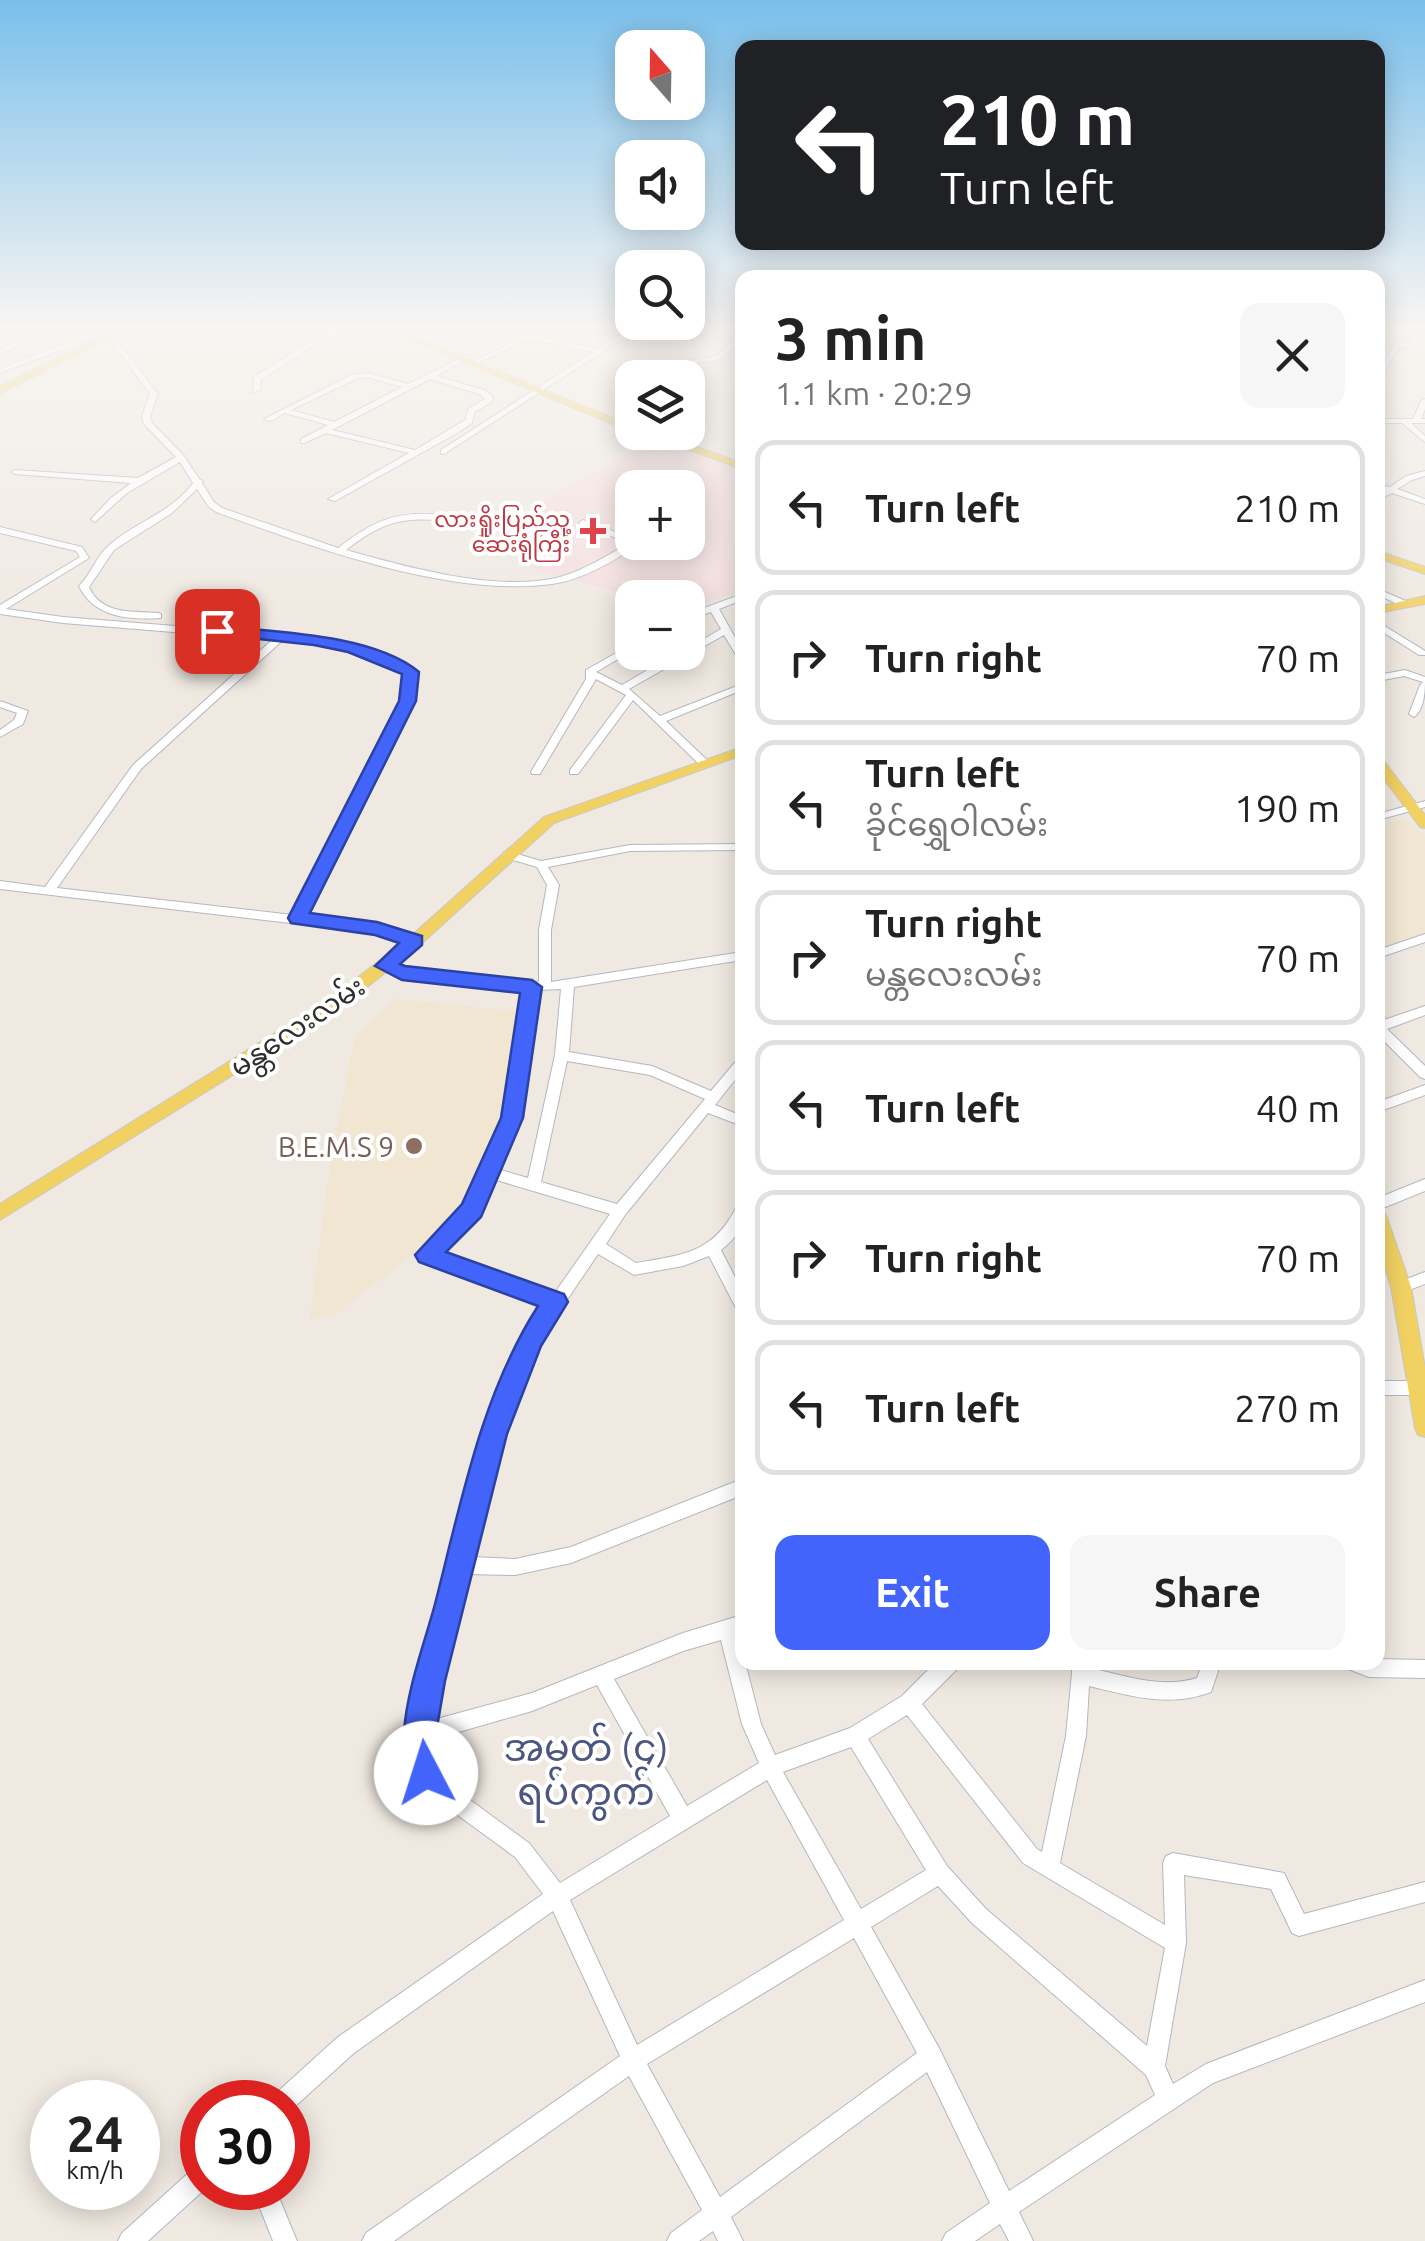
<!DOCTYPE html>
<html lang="en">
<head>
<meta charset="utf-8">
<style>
  body { margin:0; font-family:Ubuntu,"Noto Sans Myanmar",sans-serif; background:#f6f6f6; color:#222; height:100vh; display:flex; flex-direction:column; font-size:38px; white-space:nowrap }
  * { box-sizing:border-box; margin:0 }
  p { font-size:32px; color:#767676 }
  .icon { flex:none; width:55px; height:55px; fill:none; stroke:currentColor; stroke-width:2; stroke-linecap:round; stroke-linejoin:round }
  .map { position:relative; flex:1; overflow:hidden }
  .side { position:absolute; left:735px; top:270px; width:650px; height:1400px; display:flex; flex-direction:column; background:#fff; border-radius:20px; box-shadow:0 5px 25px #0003 }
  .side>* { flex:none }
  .guide { position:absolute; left:735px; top:40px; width:650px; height:210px; border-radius:20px; box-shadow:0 5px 25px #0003; background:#202124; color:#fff; overflow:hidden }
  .needle { width:65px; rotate:340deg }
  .fabs { position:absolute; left:615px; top:30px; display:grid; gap:20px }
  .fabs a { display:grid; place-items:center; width:90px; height:90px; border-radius:20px; background:#fff; box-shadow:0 5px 25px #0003; font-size:50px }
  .speed { position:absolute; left:30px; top:2080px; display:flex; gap:20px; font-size:50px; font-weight:700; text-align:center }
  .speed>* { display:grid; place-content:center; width:130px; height:130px; border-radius:50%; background:#fff; box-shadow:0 5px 25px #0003; line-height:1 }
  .speed small { font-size:25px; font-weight:400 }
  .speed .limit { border:15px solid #d22; background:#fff; color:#111 }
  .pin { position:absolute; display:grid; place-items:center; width:85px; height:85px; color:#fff; margin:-42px; border-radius:20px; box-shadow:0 5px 15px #0006 }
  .me { position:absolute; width:110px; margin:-55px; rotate:355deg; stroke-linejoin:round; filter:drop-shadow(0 0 8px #0008) }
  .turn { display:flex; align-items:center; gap:35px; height:210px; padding:0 40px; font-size:45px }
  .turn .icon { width:130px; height:130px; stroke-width:2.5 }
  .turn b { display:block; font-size:70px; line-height:85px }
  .round { display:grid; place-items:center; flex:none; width:105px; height:105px; border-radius:20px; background:#f6f6f6 }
  .summary { display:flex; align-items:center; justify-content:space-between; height:170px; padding:0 40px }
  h1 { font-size:60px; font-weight:600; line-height:75px }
  .button { display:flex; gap:20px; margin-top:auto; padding:20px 40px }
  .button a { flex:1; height:115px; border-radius:20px; background:#4264fb; color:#fff; font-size:40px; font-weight:600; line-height:115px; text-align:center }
  .button a+a { background:#f6f6f6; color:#222 }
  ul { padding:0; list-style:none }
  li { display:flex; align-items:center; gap:30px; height:135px; margin:0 20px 15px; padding:0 20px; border:5px solid #e0e0e0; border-radius:20px }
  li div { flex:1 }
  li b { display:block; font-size:38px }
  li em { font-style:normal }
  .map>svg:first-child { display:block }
  .education { fill:#f0e6d1 }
  .medical { fill:#f5dfe0; fill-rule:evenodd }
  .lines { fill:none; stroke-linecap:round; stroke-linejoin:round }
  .minor-casing { stroke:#b4b7c1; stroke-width:2 }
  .major-casing { stroke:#c9c9c9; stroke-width:2 }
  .minor { fill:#fff; fill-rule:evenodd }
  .major { fill:#f2d163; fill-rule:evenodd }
  .route { fill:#4264fb; stroke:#2b41a3; stroke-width:2.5 }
  .health-dot { fill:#e0444e; stroke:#fff; stroke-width:4 }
  .education-dot { fill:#8d6e63; stroke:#fff; stroke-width:4 }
  .labels { text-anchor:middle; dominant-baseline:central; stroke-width:8; stroke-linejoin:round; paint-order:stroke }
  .far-health-label { font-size:22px; fill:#be3a42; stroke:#fff; text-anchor:end }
  .street-label { font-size:28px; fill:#2e2e2e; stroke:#fff }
  .education-label { font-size:28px; fill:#785e54; stroke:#fff; text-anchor:end }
  .near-quarter-label { font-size:38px; fill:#4d5680; stroke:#fff }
</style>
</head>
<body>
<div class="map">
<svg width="1425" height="2241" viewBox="0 0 1425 2241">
  <rect width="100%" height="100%" fill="#efe9e1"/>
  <path class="education" d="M 531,338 L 597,351 L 542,385 L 483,360 Z
    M 1407,818 L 1425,837 L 1425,933 L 1378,950 L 1378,826 Z
    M 396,999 L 523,1012 L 503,1126 L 468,1210 L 335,1315 L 310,1318 L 330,1165 L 355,1036 Z"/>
  <path class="medical" d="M 655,439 L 742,471 L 742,590 L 688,610 L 688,598 L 636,597 L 530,568 L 562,519 L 528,509 ZM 632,488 L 688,488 L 688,542 L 632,542 Z"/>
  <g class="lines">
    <defs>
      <path id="minor" d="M 0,325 L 8,325 L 30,340 L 0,354 L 0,349 L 22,340 Z
        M 99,325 L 105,325 L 158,394 L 150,416 L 152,423 L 184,456 L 199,479 L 203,481 L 202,483 L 214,502 L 222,508 L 338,548 C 373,521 397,510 441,515 L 442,517 L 438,520 C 397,517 378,525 346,550 C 406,567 499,593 560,577 C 585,570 607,555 630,543 L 580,525 L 579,523 L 583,520 L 632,538 L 632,542 L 642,542 C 616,560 583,580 552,584 C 450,598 312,547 216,512 L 208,506 L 197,489 L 172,513 L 114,550 L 89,587 C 101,615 132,611 158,613 L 161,614 L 161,618 C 130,620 94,618 79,586 C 91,574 96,557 108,546 C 135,522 171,513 193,483 L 180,462 L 127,493 L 95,522 L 91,519 L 111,498 L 131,483 L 15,474 L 11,472 L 15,470 L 138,478 L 176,457 L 144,424 L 142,416 L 150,394 L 105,333 L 0,373 L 0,369 L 102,329 Z
        M 135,325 L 142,325 L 138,327 Z
        M 337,325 L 345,325 L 334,333 L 351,335 L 397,330 L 400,332 L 351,339 L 329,336 L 261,380 L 260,390 L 253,392 L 254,377 Z
        M 472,325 L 536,336 L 556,325 L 564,325 L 544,338 L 598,349 L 631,327 L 630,325 L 704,333 L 742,332 L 742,340 L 720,359 L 666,369 L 668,378 L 661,378 L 659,366 L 716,356 L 739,336 L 704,337 L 638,329 L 444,454 L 441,454 L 441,450 L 593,352 L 530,339 L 477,363 L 475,360 L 523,338 L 476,328 L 438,350 L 433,349 Z
        M 1392,325 L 1399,325 L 1423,343 L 1398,349 L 1381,377 L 1378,377 L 1378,370 L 1394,346 L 1413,341 Z
        M 1421,325 L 1425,325 L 1425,327 L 1422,326 Z
        M 467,355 L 469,358 L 436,376 L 485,390 L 493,397 L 493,401 L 475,412 L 472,423 L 459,432 L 335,501 L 328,499 L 409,453 L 326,433 L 304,443 L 301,443 L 301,439 L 328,425 L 285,413 L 271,421 L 264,419 L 351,375 L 367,373 L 408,384 ZM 367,377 L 402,387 L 334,422 L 291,410 L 356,379 ZM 430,379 L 479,394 L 485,399 L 468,409 L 465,420 L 415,450 L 332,430 Z
        M 1425,399 L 1425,409 L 1421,419 L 1425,419 L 1425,423 L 1411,423 L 1425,436 L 1425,442 L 1402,423 L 1378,423 L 1378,419 L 1413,419 L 1421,401 Z
        M 1425,471 L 1425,476 L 1412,480 L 1397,489 L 1425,499 L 1425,504 L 1392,493 L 1378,500 L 1378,495 L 1384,490 L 1380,489 L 1380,485 L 1390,487 L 1406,476 Z
        M 692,510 L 699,512 L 688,518 L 688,513 Z
        M 0,527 L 82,547 L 89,558 L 6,609 L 63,617 L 314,637 L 356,647 L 414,670 L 413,701 L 305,917 L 377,925 L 419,938 L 421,941 L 419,944 L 415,945 L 376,933 L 0,889 L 0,881 L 45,887 L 133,765 L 272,640 L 63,623 L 0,614 L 0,605 L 80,557 L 76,551 L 0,533 ZM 283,640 C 329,644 363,656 406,673 L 403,701 L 293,915 L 57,888 L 141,769 Z
        M 1378,589 L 1408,602 L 1410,604 L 1402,606 L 1378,595 Z
        M 742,594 L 742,600 L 719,609 L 742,650 L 742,661 L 739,660 L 724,635 L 629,689 L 660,716 L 742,684 L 742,690 L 666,721 L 708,761 L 708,765 L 700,765 L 633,700 L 578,774 L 570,774 L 570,770 L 626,695 L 596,679 L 541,772 L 540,774 L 532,774 L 531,772 L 586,679 L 586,670 L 632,644 L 632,651 L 596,672 L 622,685 L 678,652 L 688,652 L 688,648 L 721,629 L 711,612 L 688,620 L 688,614 Z
        M 1378,622 L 1425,651 L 1425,655 L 1419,655 L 1378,629 Z
        M 1405,670 L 1425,677 C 1425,690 1425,709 1414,717 L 1409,714 L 1420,685 L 1423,682 L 1404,676 L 1378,681 L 1378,675 Z
        M 0,701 L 28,711 L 23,724 L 0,737 L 0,730 L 14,720 L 17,713 L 0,707 Z
        M 1425,801 L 1425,807 L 1378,820 L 1378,814 Z
        M 742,844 L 742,850 L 630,851 L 548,867 L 559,885 L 551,930 L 551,982 L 742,952 L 742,960 L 574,987 L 569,1052 L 652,1066 L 711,1091 L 737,1060 L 742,1058 L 742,1071 L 715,1105 L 742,1116 L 742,1126 L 708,1113 L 625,1215 L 606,1244 L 636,1263 C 683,1255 714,1253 737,1206 L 742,1204 C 742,1228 740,1235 721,1250 L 742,1291 L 742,1311 L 737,1310 L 709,1256 L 683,1266 L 634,1275 L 598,1254 L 537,1344 L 501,1434 L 472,1557 L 515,1559 L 571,1547 L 742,1479 L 742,1495 L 571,1563 L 515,1575 L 468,1574 L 433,1720 L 532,1693 L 683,1633 L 742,1615 L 742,1633 L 738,1634 L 742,1662 L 745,1662 L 761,1724 L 775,1755 L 850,1728 L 902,1696 L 936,1662 L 959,1662 L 957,1669 L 922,1704 L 1037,1849 L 1042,1852 L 1066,1736 L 1073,1662 L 1091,1662 L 1091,1668 C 1125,1676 1162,1689 1197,1678 L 1203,1662 L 1221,1662 L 1211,1692 C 1169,1708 1131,1696 1089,1686 L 1086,1736 L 1060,1863 L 1165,1925 L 1163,1863 L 1166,1856 L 1173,1853 L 1284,1873 L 1304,1914 L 1425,1882 L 1425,1902 L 1299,1936 L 1292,1933 L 1271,1889 L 1184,1875 L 1186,1943 L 1165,2066 L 1173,2084 L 1206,2064 L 1425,1980 L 1425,2002 L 1213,2083 L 1019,2212 L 1033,2241 L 1009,2241 L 1000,2224 L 975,2241 L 942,2241 L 946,2233 L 990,2203 L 927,2072 L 731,2217 L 743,2241 L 718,2241 L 713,2231 L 699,2241 L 667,2241 L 671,2233 L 702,2210 L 629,2076 L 394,2241 L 362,2241 L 366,2233 L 620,2056 L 553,1911 L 354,2053 L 291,2110 L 288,2111 L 288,2102 L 272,2102 L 275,2094 L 338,2037 L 543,1894 L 515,1857 L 452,1811 L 419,1780 L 416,1773 L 410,1733 L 451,1569 L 449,1565 L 454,1558 L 485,1434 L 522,1341 L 547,1304 L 422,1259 L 420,1255 L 466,1207 L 505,1118 L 524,989 L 402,977 L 381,969 L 379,966 L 385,962 L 404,969 L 539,982 L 539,930 L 547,885 L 537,867 L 503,857 L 503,853 L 507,851 L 541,861 L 630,845 ZM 561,989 L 555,1055 L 528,1178 L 497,1169 L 519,1118 L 537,990 ZM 567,1061 L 650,1075 L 705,1099 L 617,1204 L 541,1182 ZM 493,1179 L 610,1214 L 554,1294 L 439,1253 L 477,1214 ZM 721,1640 L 742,1724 L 759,1763 L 687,1806 L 614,1679 L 683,1651 ZM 597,1685 L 670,1816 L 560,1883 L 529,1843 L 466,1797 L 435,1768 L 431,1740 L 532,1711 ZM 907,1715 L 1023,1863 L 1165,1948 L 1147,2046 L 986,1909 L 947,1866 L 868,1739 ZM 851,1747 L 926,1870 L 861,1909 L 783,1772 ZM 767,1780 L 844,1920 L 637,2045 L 570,1900 ZM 938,1886 L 972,1923 L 1146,2075 L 1155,2095 L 1009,2191 L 939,2048 L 871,1927 ZM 854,1938 L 917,2053 L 720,2197 L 647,2064 Z
        M 1425,934 L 1425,942 L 1378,958 L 1378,950 Z
        M 1425,1006 L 1425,1015 L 1387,1029 L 1425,1066 L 1425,1079 L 1420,1077 L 1378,1035 L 1378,1022 Z
        M 1425,1085 L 1425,1095 L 1378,1112 L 1378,1102 Z
        M 1425,1179 L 1425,1191 L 1378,1210 L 1378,1198 Z
        M 1425,1272 L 1425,1284 L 1401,1293 L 1396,1291 L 1393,1287 L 1396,1283 Z
        M 1378,1381 L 1425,1381 L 1425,1395 L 1378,1395 Z
        M 1378,1659 L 1425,1660 L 1425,1678 L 1369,1677 L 1348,1669 L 1346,1662 L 1378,1662 Z
        M 202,2164 L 202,2188 L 206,2188 L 148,2241 L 118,2241 L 122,2233 L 194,2168 Z
        M 252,2188 L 275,2188 L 297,2241 L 273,2241 Z"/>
      <path id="major" d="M 144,325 L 159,325 L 114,337 L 0,393 L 0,386 L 108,333 Z
        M 374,325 L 385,325 L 632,426 L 632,432 Z
        M 639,432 L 655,432 L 742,463 L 742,469 Z
        M 1378,551 L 1425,567 L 1425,574 L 1378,558 Z
        M 1425,596 L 1425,604 L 1378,613 L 1378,607 Z
        M 742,747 L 742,755 L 554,823 L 420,945 L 342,1007 L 0,1220 L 0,1204 L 330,999 L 410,937 L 544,817 Z
        M 1378,759 L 1383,760 L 1425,815 L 1425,828 L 1420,827 L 1378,771 Z
        M 1378,1211 L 1385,1213 L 1387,1218 L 1411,1287 L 1425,1368 L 1425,1437 L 1418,1435 L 1415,1428 L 1391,1287 L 1378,1245 Z"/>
    </defs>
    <use href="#minor" class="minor-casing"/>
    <use href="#major" class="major-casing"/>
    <use href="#minor" class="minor"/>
    <use href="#major" class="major"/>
  </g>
  <linearGradient id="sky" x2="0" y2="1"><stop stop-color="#7abfeb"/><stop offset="0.51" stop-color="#f8f5f2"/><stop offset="1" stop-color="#f8f5f2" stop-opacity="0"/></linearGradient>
  <rect width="1425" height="639" fill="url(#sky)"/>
  <path class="route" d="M 217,626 C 275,632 373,634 419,672 L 416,701 L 310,913 L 377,922 L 422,936 L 422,945 L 400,964 L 405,966 L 532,980 L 542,987 L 523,1118 L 481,1217 L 446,1252 L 564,1294 L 568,1302 L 541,1346 L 507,1434 L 445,1681 L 436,1733 L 442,1773 L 437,1784 L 426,1789 L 414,1784 C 408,1769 403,1748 404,1732 C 407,1689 424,1645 435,1604 C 461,1503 481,1395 538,1306 L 419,1262 L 415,1255 L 462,1204 L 501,1118 L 520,993 L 402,980 L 375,966 L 399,943 L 375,935 L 291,923 L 288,918 L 399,701 L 402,674 L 348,652 L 314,645 L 211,634 L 209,631 Z"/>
  <path class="health-dot" d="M588 516h10v10h10v10h-10v10h-10v-10h-10v-10h10z"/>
  <circle class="education-dot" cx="414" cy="1146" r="10"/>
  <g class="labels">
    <g class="far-health-label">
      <text x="570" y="518">လားရှိုးပြည်သူ့<tspan x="570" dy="25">ဆေးရုံကြီး</tspan></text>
    </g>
    <g class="street-label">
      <text transform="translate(297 1026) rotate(-34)">မန္တလေးလမ်း</text>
    </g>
    <g class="education-label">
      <text x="394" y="1146">B.E.M.S 9</text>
    </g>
    <g class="near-quarter-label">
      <text x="586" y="1747">အမှတ် (၄)<tspan x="586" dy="44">ရပ်ကွက်</tspan></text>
    </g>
  </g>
</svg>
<div class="fabs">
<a><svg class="needle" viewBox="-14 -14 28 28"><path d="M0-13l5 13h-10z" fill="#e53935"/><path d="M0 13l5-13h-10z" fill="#767676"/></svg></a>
<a><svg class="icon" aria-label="sound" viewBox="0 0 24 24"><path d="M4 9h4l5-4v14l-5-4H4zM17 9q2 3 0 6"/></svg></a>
<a><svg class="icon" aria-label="search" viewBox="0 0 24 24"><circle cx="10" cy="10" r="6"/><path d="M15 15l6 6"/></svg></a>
<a><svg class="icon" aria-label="layers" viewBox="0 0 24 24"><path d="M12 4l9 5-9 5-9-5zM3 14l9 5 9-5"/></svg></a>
<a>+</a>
<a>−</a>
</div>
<div class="speed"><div>24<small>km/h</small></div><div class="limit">30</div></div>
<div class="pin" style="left:217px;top:631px;background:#d93025"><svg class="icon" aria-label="arrive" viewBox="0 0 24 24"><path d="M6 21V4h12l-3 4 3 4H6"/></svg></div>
<svg class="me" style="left:426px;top:1773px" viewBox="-20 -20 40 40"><circle r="19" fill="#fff"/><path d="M0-13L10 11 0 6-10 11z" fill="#4264fb"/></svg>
<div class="guide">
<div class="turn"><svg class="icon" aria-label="left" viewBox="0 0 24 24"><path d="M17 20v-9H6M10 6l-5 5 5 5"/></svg><div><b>210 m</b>Turn left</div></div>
</div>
<section class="side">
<div class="summary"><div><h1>3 min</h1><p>1.1 km · 20:29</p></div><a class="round"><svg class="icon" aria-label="close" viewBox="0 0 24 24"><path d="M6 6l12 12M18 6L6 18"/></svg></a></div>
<ul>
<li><svg class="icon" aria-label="left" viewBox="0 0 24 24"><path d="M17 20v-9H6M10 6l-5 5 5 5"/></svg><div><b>Turn left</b></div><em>210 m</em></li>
<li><svg class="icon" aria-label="right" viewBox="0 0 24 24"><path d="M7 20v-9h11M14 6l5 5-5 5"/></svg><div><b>Turn right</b></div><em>70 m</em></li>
<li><svg class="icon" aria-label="left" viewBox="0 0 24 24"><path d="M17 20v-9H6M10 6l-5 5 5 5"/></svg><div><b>Turn left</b><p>ခိုင်ရွှေဝါလမ်း</p></div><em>190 m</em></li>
<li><svg class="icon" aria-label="right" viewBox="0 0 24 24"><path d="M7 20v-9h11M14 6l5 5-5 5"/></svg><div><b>Turn right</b><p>မန္တလေးလမ်း</p></div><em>70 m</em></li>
<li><svg class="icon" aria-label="left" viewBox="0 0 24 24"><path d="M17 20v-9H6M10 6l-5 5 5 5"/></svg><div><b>Turn left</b></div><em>40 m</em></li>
<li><svg class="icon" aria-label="right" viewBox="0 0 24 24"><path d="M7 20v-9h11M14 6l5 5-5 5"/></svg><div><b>Turn right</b></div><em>70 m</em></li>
<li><svg class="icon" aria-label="left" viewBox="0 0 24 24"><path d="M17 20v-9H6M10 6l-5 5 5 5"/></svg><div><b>Turn left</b></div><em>270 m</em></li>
</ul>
<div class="button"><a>Exit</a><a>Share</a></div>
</section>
</div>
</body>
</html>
